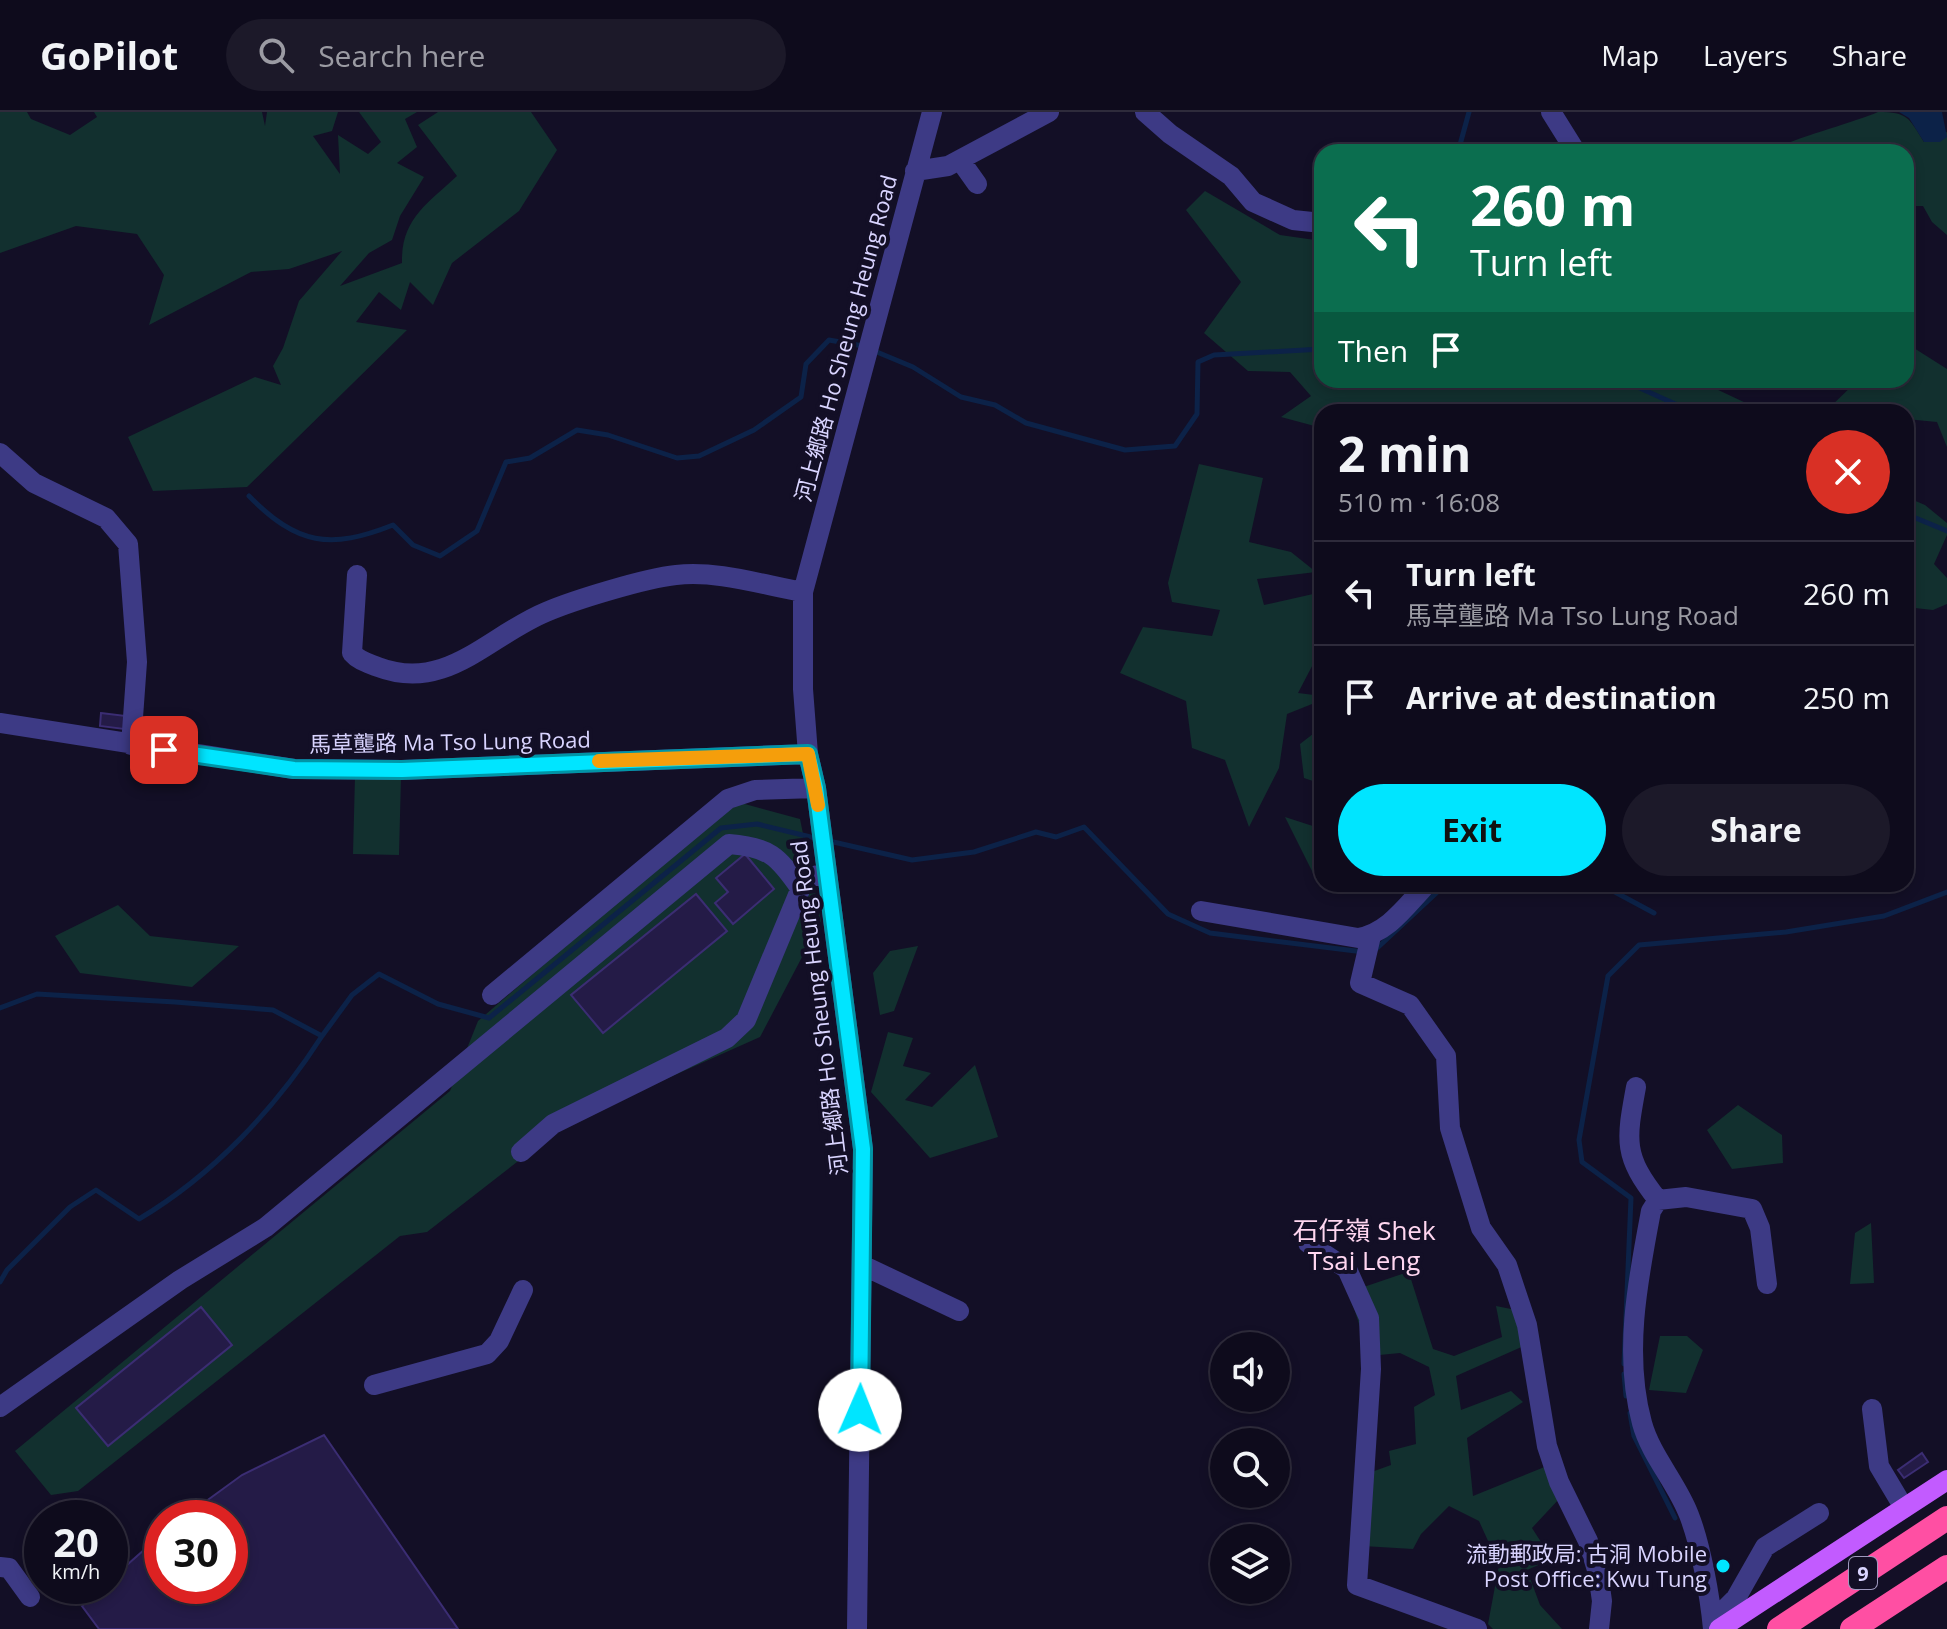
<!DOCTYPE html>
<html lang="en">
<head>
<meta charset="utf-8">
<style>
  body { margin:0; font-family:"Open Sans","Noto Sans SC",sans-serif; background:#1c1929; color:#f1f3f6; height:100vh; display:flex; flex-direction:column; font-size:30px; white-space:nowrap }
  * { box-sizing:border-box; margin:0 }
  p { font-size:26px; color:#9b9ba3 }
  .icon { flex:none; width:44px; height:44px; fill:none; stroke:currentColor; stroke-width:2; stroke-linecap:round; stroke-linejoin:round }
  .map { position:relative; flex:1; overflow:hidden }
  .details { position:absolute; left:1314px; top:292px; width:600px; height:488px; display:flex; flex-direction:column; background:#0e0b1c; border-radius:24px; box-shadow:0 4px 12px #0003,0 0 0 2px #2e2b3b }
  .details>* { flex:none }
  .top-card { position:absolute; left:1314px; top:32px; width:600px; height:244px; border-radius:24px; box-shadow:0 4px 12px #0003,0 0 0 2px #2e2b3b; background:#0b6e4f; color:#fff; overflow:hidden }
  .tools { position:absolute; left:1210px; top:1220px; display:grid; gap:16px }
  .tools a { display:grid; place-items:center; width:80px; height:80px; border-radius:50%; background:#0e0b1c; box-shadow:0 4px 12px #0003,0 0 0 2px #2e2b3b; font-size:40px }
  .speed { position:absolute; left:24px; top:1388px; display:flex; gap:16px; font-size:40px; font-weight:700; text-align:center }
  .speed>* { display:grid; place-content:center; width:104px; height:104px; border-radius:50%; background:#0e0b1c; box-shadow:0 4px 12px #0003,0 0 0 2px #2e2b3b; line-height:1 }
  .speed small { font-size:20px; font-weight:400 }
  .speed .limit { border:12px solid #d22; background:#fff; color:#111 }
  .pin { position:absolute; display:grid; place-items:center; width:68px; height:68px; color:#fff; margin:-34px; border-radius:16px; box-shadow:0 4px 12px #0006 }
  .me { position:absolute; width:88px; margin:-44px; rotate:1deg; stroke-linejoin:round; filter:drop-shadow(0 0 6px #0008) }
  .turn { display:flex; align-items:center; gap:28px; height:168px; padding:0 24px; font-size:36px }
  .turn .icon { width:104px; height:104px; stroke-width:2.5 }
  .turn b { display:block; font-size:56px; line-height:68px }
  .then { display:flex; align-items:center; height:76px; padding:0 24px; background:#0003; gap:16px; font-size:30px }
  .round { display:grid; place-items:center; flex:none; width:84px; height:84px; border-radius:42px; background:#1c1929 }
  .head { display:flex; align-items:center; justify-content:space-between; height:136px; padding:0 24px }
  h1 { font-size:48px; font-weight:700; line-height:60px }
  .action { display:flex; gap:16px; margin-top:auto; padding:16px 24px }
  .action a { flex:1; height:92px; border-radius:48px; background:#00e5ff; color:#111; font-size:32px; font-weight:700; line-height:92px; text-align:center }
  .action a+a { background:#1c1929; color:#f1f3f6 }
  ul { padding:0; list-style:none }
  li { display:flex; align-items:center; gap:24px; height:104px; padding:0 24px; border-top:2px solid #2e2b3b }
  li div { flex:1 }
  li b { display:block; font-size:30px }
  li em { font-style:normal }
  header { display:flex; align-items:center; gap:48px; box-sizing:border-box; height:112px; padding:0 40px; background:#0e0b1c; border-bottom:2px solid #2e2b3b }
  header strong { font-size:38px }
  nav { display:flex; gap:44px; margin-inline-start:auto; font-size:28px }
  .search { width:560px; height:72px; background:#1c1929; display:flex; align-items:center; gap:20px; box-sizing:border-box; padding:0 28px; border-radius:44px; color:#9b9ba3; font-size:30px }
  .map>svg:first-child { display:block }
  .green { fill:#12302f }
  .water { fill:#0c2248 }
  .lines { fill:none; stroke-linecap:round; stroke-linejoin:round }
  .stream { stroke:#0c2248; stroke-width:5 }
  .building { fill:#241b47; stroke:#3b2d73; stroke-width:2 }
  .minor { stroke:#3d3a85; stroke-width:20 }
  .major { stroke:#c25bff; stroke-width:20 }
  .highway { stroke:#ff4fa3; stroke-width:24 }
  .route-casing { stroke:#0095a6; stroke-width:20 }
  .route { stroke:#00e5ff; stroke-width:14 }
  .slow { stroke:#f59e0b; stroke-width:14 }
  .poi-dot { fill:#00e5ff; stroke:#130f26; stroke-width:3 }
  .labels { text-anchor:middle; dominant-baseline:central; stroke-width:8; stroke-linejoin:round; paint-order:stroke }
  .shield { fill:#130f26; stroke:#9e99be; stroke-width:2 }
  .shield-label { font-size:20px; font-weight:bold; fill:#d9d4ff }
  .street-label { font-size:22px; fill:#d9d4ff; stroke:#130f26 }
  .poi-label { font-size:22px; fill:#d9d4ff; stroke:#130f26; text-anchor:end }
  .quarter-label { font-size:26px; fill:#ffd6f0; stroke:#130f26 }
</style>
</head>
<body>
<header>
<strong>GoPilot</strong>
<div class="search"><svg class="icon" aria-label="search" viewBox="0 0 24 24"><circle cx="10" cy="10" r="6"/><path d="M15 15l6 6"/></svg>Search here</div>
<nav><a>Map</a><a>Layers</a><a>Share</a></nav>
</header>
<div class="map">
<svg width="1947" height="1517" viewBox="0 0 1947 1517">
  <rect width="100%" height="100%" fill="#130f26"/>
  <path class="green" d="M 0,0 L 27,0 L 31,7 L 70,23 L 97,5 L 94,0 L 262,0 L 265,14 L 267,0 L 338,0 L 332,19 L 313,24 L 340,62 L 338,23 L 368,42 L 381,30 L 359,0 L 417,0 L 405,7 L 417,35 L 397,51 L 424,65 L 400,104 L 392,128 L 369,141 L 340,174 L 402,151 C 401,107 427,92 457,64 L 418,13 L 438,0 L 531,0 L 557,38 L 519,99 L 452,151 L 433,193 L 410,170 L 401,198 L 379,180 L 356,210 L 407,218 L 247,375 L 153,379 L 128,325 L 255,265 L 281,273 L 273,254 L 283,236 L 299,189 L 342,139 L 289,157 L 251,160 L 149,213 L 164,163 L 137,122 L 76,114 L 0,141 Z
    M 1878,0 C 1908,0 1909,6 1924,30 L 1947,20 L 1947,123 L 1932,110 L 1923,94 L 1906,94 L 1906,40 L 1770,40 C 1780,30 1856,10 1878,0 Z
    M 1205,79 L 1280,123 L 1322,129 L 1322,268 L 1697,268 L 1765,300 L 1584,300 L 1556,290 L 1504,300 L 1322,300 L 1322,316 L 1281,305 L 1311,284 L 1290,260 L 1248,259 L 1204,221 L 1241,170 L 1186,98 Z
    M 1906,231 L 1947,257 L 1947,335 L 1937,310 L 1906,307 L 1906,300 L 1825,300 L 1858,268 L 1906,268 Z
    M 1199,352 L 1263,366 L 1249,430 L 1291,440 L 1316,460 L 1257,467 L 1264,493 L 1322,480 L 1322,535 L 1298,581 L 1322,584 L 1322,588 L 1287,602 L 1279,656 L 1249,715 L 1225,648 L 1192,636 L 1186,589 L 1120,561 L 1143,515 L 1212,524 L 1220,498 L 1172,490 L 1168,471 Z
    M 1906,385 L 1925,393 L 1947,411 L 1947,423 L 1934,452 L 1947,466 L 1947,492 L 1933,498 L 1906,495 Z
    M 1322,615 L 1322,672 L 1304,666 L 1300,632 Z
    M 355,664 L 401,665 L 399,743 L 353,742 Z
    M 741,691 L 800,707 L 821,809 L 760,925 L 567,1011 L 427,1120 L 400,1124 L 78,1379 L 51,1383 L 15,1339 L 450,979 L 478,909 L 714,707 Z
    M 1285,705 L 1322,717 L 1322,759 L 1313,761 Z
    M 118,793 L 150,824 L 239,834 L 192,875 L 80,861 L 55,824 Z
    M 918,834 L 894,899 L 880,903 L 873,861 L 890,839 Z
    M 888,920 L 913,926 L 903,954 L 931,961 L 905,988 L 932,995 L 975,953 L 998,1025 L 930,1046 L 871,980 Z
    M 1738,993 L 1782,1023 L 1783,1051 L 1732,1057 L 1707,1018 Z
    M 1871,1111 L 1874,1171 L 1850,1172 L 1855,1121 Z
    M 1402,1162 L 1410,1164 L 1433,1237 L 1454,1244 L 1502,1225 L 1496,1194 L 1516,1198 L 1526,1233 L 1456,1264 L 1461,1298 L 1511,1279 L 1523,1290 L 1467,1326 L 1473,1384 L 1547,1354 L 1559,1387 L 1532,1416 L 1552,1447 L 1527,1458 L 1540,1493 L 1562,1517 L 1493,1517 L 1488,1512 L 1499,1453 L 1479,1409 L 1449,1394 L 1421,1422 L 1413,1437 L 1363,1434 L 1355,1366 L 1391,1353 L 1389,1339 L 1416,1332 L 1414,1295 L 1435,1283 L 1429,1255 L 1400,1241 L 1369,1244 L 1349,1180 Z
    M 1660,1224 L 1687,1224 L 1703,1238 L 1686,1281 L 1649,1278 Z"/>
  <path class="water" d="M 1899,0 L 1942,0 L 1947,25 L 1940,30 L 1924,30 L 1909,6 Z"/>
  <g class="lines">
    <path class="stream" d="M 1458,40 L 1469,0
      M 872,238 L 913,255 L 961,285 L 995,293 L 1026,311 L 1125,338 L 1175,334 L 1197,302 L 1198,250 L 1214,243 L 1322,237
      M 1622,268 L 1693,300
      M 249,384 C 297,433 330,438 393,413 L 413,433 L 440,444 L 477,419 L 506,350 L 530,346 L 577,318 L 608,323 L 677,346 L 699,344 L 754,318 L 801,285 L 806,252 L 829,228 L 863,234
      M 1906,402 L 1947,419
      M 829,729 L 912,748 L 974,740 L 1036,720 L 1056,725 L 1084,715 L 1168,802 L 1210,821 L 1364,840
      M 1600,772 L 1654,801
      M 1374,839 L 1446,772
      M 0,896 L 37,882 L 175,890 L 273,898 L 322,924 L 352,883 L 379,862 L 438,892 L 489,906 L 721,716 L 757,712 L 819,727
      M 0,1170 L 7,1158 L 70,1095 L 96,1078 L 139,1107 C 213,1063 275,997 322,924
      M 1624,1252 L 1631,1086 L 1582,1050 L 1579,1028 L 1608,864 L 1639,833 L 1786,820 L 1884,804 L 1947,780
      M 1624,1262 L 1626,1284
      M 1630,1301 L 1634,1324 L 1675,1406"/>
  </g>
  <path class="building" d="M 101,601 L 126,604 L 124,617 L 100,614 Z
    M 745,742 L 774,777 L 733,812 L 715,791 L 728,780 L 716,766 Z
    M 696,782 L 727,819 L 603,921 L 571,883 Z
    M 201,1195 L 232,1233 L 108,1334 L 76,1296 Z
    M 324,1323 L 458,1517 L 99,1517 L 82,1494 L 103,1474 L 110,1474 L 110,1468 L 162,1422 L 162,1474 L 230,1474 L 230,1406 L 183,1406 L 242,1363 Z
    M 1922,1341 L 1928,1350 L 1904,1366 L 1898,1358 Z"/>
  <g class="lines">
    <path class="minor" d="M 1145,0 L 1170,22 L 1231,64 L 1253,90 L 1293,108 L 1322,111
      M 1551,0 L 1576,40
      M 960,48 L 977,72
      M 915,59 L 948,54 L 1049,0
      M 0,341 L 34,371 L 106,406 L 128,432 L 137,550 L 131,633
      M 357,463 L 352,541 C 359,549 368,551 378,555 C 446,581 488,524 546,500 C 574,488 646,466 676,463 C 717,458 763,473 803,480
      M 0,611 L 294,657 L 402,658 L 808,642
      M 1201,799 L 1358,826 C 1388,821 1406,794 1427,772
      M 1371,824 L 1360,871 L 1410,893 L 1446,944 L 1450,1016 L 1481,1116 L 1507,1153 L 1527,1213 L 1547,1334 L 1559,1370 L 1588,1429 L 1598,1461 L 1602,1489 L 1599,1517
      M 492,883 L 728,687 L 755,678 L 816,676
      M 1636,975 C 1626,1029 1623,1044 1658,1088
      M 521,1040 L 553,1012 L 727,926 L 746,908 L 805,766 L 827,761
      M 1308,1131 L 1347,1157 L 1369,1206 L 1371,1257 L 1357,1473 L 1477,1517
      M 862,1153 L 959,1199
      M 374,1273 L 487,1242 L 499,1229 L 523,1178
      M 0,1295 L 180,1168 L 266,1115 L 729,732 C 769,735 778,744 800,776
      M 1872,1297 L 1879,1354 L 1904,1396
      M 0,1455 L 9,1456 L 30,1485
      M 1713,1509 L 1736,1486 L 1765,1435 L 1819,1401
      M 857,1517 L 863,1037 L 816,676 L 808,642 L 803,577 L 803,480 L 932,0
      M 1713,1517 C 1710,1484 1701,1434 1689,1403 C 1677,1371 1651,1344 1642,1311 C 1623,1242 1638,1167 1651,1099 L 1658,1088 L 1686,1085 L 1752,1097 L 1760,1116 L 1767,1172"/>
    <path class="major" d="M 1719,1517 L 1947,1368"/>
    <path class="highway" d="M 1779,1517 L 1947,1406
      M 1852,1517 L 1947,1455"/>
  </g>
  <g class="lines">
    <defs>
      <path id="route" d="M 164,638 L 294,657 L 402,658 L 808,642 L 816,676 L 863,1037 L 860,1298"/>
    </defs>
    <use href="#route" class="route-casing"/>
    <use href="#route" class="route"/>
    <path class="slow" d="M 599,649 L 808,642 L 818,693"/>
  </g>
  <circle class="poi-dot" cx="1723" cy="1454" r="8"/>
  <g class="labels">
    <rect class="shield" x="1849" y="1445" width="28" height="32" rx="6"/>
    <g class="shield-label">
      <text x="1863" y="1461">9</text>
    </g>
    <g class="street-label">
      <text transform="translate(845 226) rotate(-75)">河上鄉路 Ho Sheung Heung Road</text>
      <text transform="translate(450 629) rotate(-1)">馬草壟路 Ma Tso Lung Road</text>
      <text transform="translate(818 896) rotate(-97)">河上鄉路 Ho Sheung Heung Road</text>
    </g>
    <g class="poi-label">
      <text x="1707" y="1441">流動郵政局: 古洞 Mobile<tspan x="1707" dy="25">Post Office: Kwu Tung</tspan></text>
    </g>
    <g class="quarter-label">
      <text x="1364" y="1118">石仔嶺 Shek<tspan x="1364" dy="30">Tsai Leng</tspan></text>
    </g>
  </g>
</svg>
<div class="tools">
<a><svg class="icon" aria-label="sound" viewBox="0 0 24 24"><path d="M4 9h4l5-4v14l-5-4H4zM17 9q2 3 0 6"/></svg></a>
<a><svg class="icon" aria-label="search" viewBox="0 0 24 24"><circle cx="10" cy="10" r="6"/><path d="M15 15l6 6"/></svg></a>
<a><svg class="icon" aria-label="layers" viewBox="0 0 24 24"><path d="M12 4l9 5-9 5-9-5zM3 14l9 5 9-5"/></svg></a>
</div>
<div class="speed"><div>20<small>km/h</small></div><div class="limit">30</div></div>
<div class="pin" style="left:164px;top:638px;background:#d93025"><svg class="icon" aria-label="arrive" viewBox="0 0 24 24"><path d="M6 21V4h12l-3 4 3 4H6"/></svg></div>
<svg class="me" style="left:860px;top:1298px" viewBox="-20 -20 40 40"><circle r="19" fill="#fff"/><path d="M0-13L10 11 0 6-10 11z" fill="#00e5ff"/></svg>
<div class="top-card">
<div class="turn"><svg class="icon" aria-label="left" viewBox="0 0 24 24"><path d="M17 20v-9H6M10 6l-5 5 5 5"/></svg><div><b>260 m</b>Turn left</div></div>
<div class="then">Then<svg class="icon" aria-label="arrive" viewBox="0 0 24 24"><path d="M6 21V4h12l-3 4 3 4H6"/></svg></div>
</div>
<section class="details">
<div class="head"><div><h1>2 min</h1><p>510 m · 16:08</p></div><a class="round" style="background:#d93025;color:#fff"><svg class="icon" aria-label="close" viewBox="0 0 24 24"><path d="M6 6l12 12M18 6L6 18"/></svg></a></div>
<ul>
<li><svg class="icon" aria-label="left" viewBox="0 0 24 24"><path d="M17 20v-9H6M10 6l-5 5 5 5"/></svg><div><b>Turn left</b><p>馬草壟路 Ma Tso Lung Road</p></div><em>260 m</em></li>
<li><svg class="icon" aria-label="arrive" viewBox="0 0 24 24"><path d="M6 21V4h12l-3 4 3 4H6"/></svg><div><b>Arrive at destination</b></div><em>250 m</em></li>
</ul>
<div class="action"><a>Exit</a><a>Share</a></div>
</section>
</div>
</body>
</html>
